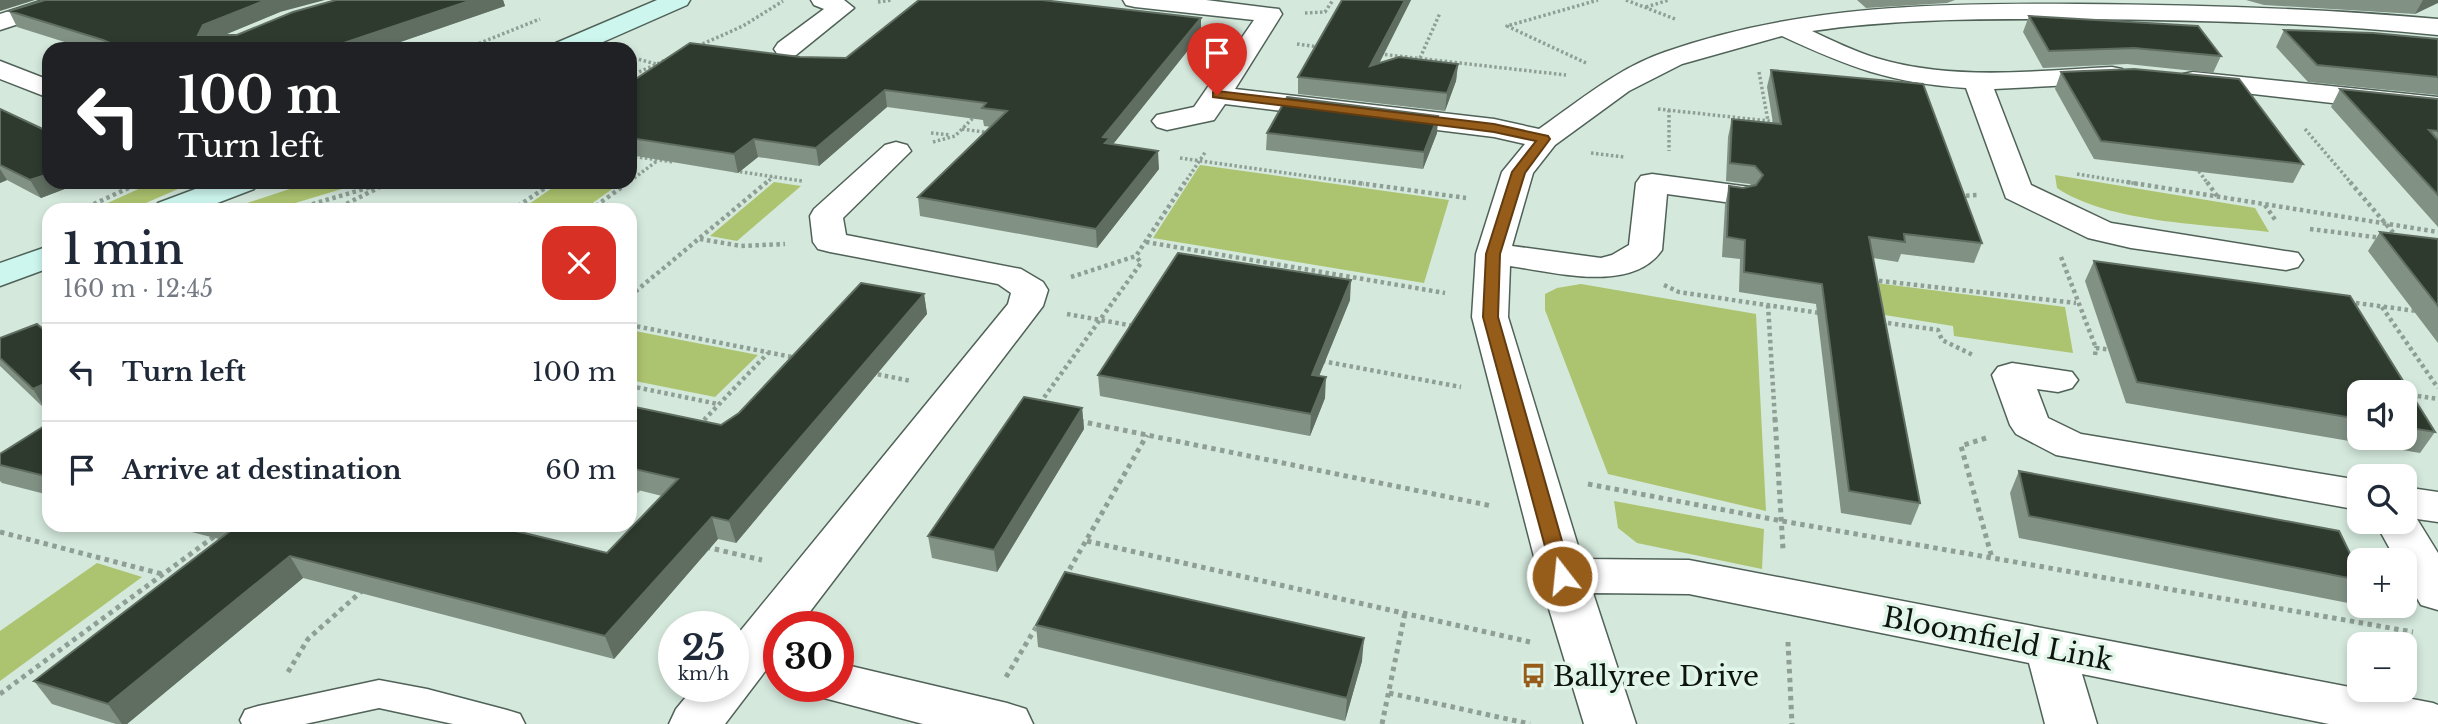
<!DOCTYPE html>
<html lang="en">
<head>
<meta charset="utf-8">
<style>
  body { margin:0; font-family:"Libre Baskerville",serif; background:#f2f2f3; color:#1f2937; height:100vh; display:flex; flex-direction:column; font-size:26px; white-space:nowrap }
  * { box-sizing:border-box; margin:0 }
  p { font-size:23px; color:#747a83 }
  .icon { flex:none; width:38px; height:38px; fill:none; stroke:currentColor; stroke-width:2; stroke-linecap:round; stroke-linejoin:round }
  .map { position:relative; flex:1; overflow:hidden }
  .details { position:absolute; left:42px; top:203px; width:595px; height:329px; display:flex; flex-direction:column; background:#fff; border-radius:21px; box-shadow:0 4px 10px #0003 }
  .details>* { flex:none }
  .guide { position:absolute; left:42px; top:42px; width:595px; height:147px; border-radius:21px; box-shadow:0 4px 10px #0003; background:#202124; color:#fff; overflow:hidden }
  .fabs { position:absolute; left:2347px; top:380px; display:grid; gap:14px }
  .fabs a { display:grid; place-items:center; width:70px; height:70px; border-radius:14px; background:#fff; box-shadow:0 4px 10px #0003; font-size:35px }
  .speed { position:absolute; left:658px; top:611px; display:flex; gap:14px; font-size:35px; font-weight:700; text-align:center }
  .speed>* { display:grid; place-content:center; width:91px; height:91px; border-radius:50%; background:#fff; box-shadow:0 4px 10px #0003; line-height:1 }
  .speed small { font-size:18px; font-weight:400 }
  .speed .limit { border:10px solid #d22; background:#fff; color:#111 }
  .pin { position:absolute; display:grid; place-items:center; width:60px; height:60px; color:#fff; margin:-72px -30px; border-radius:50% 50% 50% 0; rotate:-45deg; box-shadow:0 0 7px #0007 }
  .pin .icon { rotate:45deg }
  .me { position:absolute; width:77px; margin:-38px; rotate:344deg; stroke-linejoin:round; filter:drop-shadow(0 0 5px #0008) }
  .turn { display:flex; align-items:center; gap:24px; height:147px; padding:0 21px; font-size:32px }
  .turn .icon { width:91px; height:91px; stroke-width:2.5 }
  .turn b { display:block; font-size:49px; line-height:60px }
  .round { display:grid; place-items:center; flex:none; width:74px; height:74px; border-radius:21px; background:#f2f2f3 }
  .summary { display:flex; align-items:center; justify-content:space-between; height:119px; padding:0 21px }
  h1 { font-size:42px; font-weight:600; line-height:52px }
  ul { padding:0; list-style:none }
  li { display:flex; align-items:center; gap:21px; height:98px; padding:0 21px; border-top:2px solid #e0e1e3 }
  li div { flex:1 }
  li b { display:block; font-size:26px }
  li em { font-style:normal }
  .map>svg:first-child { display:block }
  .green { fill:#acc36f }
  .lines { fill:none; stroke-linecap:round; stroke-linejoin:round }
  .lane-casing { stroke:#506258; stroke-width:3 }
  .street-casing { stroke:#506258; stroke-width:3 }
  .secondary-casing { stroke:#506258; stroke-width:3 }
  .path-far2 { stroke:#8f9f95; stroke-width:3.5; stroke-dasharray:2.5 2.5; stroke-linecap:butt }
  .path-far1 { stroke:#8f9f95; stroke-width:4.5; stroke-dasharray:3.5 3.5; stroke-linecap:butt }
  .path { stroke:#8f9f95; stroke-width:5; stroke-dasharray:4.5 4.5; stroke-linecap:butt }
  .lane { fill:#fff; fill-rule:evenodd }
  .street { fill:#fff; fill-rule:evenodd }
  .secondary { fill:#cdf6ef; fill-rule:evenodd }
  .wall { fill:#819184; fill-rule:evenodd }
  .shaded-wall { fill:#606e62 }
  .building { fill:#2e3a2d; stroke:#606e62; stroke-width:2 }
  .route { fill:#965c1a; stroke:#623c11; stroke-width:2 }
  .labels { text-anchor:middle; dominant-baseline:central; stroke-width:7; stroke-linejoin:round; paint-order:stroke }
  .near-street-label { font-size:28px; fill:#0e1511; stroke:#e1f6e9 }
  .near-poi-label { font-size:28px; fill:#0e1511; stroke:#e1f6e9; text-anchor:start }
</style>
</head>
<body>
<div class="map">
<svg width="2438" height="724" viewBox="0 0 2438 724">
  <rect width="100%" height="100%" fill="#d4e8dc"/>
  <path class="green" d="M 1200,165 L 1449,200 L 1424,283 L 1153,238 Z
    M 2055,175 L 2255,208 L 2269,232 C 2206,224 2109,223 2057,188 Z
    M 154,182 L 194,182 L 130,210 L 92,210 Z
    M 311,182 L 365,182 L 272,210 L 226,210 Z
    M 561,182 L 622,182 L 583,210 L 520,210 Z
    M 774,182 L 801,186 L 737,241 L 710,236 Z
    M 1860,281 L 2065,307 L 2073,353 L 1954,336 L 1953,326 L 1866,312 Z
    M 1581,284 L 1756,314 L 1766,511 L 1608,474 L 1545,310 L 1545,294 L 1557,288 Z
    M 630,330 L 758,355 L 715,397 L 630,380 Z
    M 1614,501 L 1764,529 L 1762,569 L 1637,543 L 1618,528 Z
    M 97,563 L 142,577 L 0,681 L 0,631 Z"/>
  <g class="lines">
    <defs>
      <path id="lane" d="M 379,680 L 427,689 L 507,710 L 520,714 L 525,724 L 453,724 L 379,708 L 305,724 L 242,724 L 240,720 L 245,710 L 258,706 Z"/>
      <path id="street" d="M 43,0 L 80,0 L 77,5 L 0,30 L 0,14 Z
        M 811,0 L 844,0 L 854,8 L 796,55 L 787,57 L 778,55 L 774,49 L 778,43 L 824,9 L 814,5 Z
        M 1123,0 L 1206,0 L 1279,9 L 1282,14 L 1235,89 L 1494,119 L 1539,129 C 1579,101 1618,68 1665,52 C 1799,5 1938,3 2078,4 C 2199,5 2318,8 2438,19 L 2438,35 C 2318,23 2198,20 2077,19 C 1988,19 1900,18 1812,31 C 1833,41 1854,51 1876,58 C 1951,81 2035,71 2112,67 L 2122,69 L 2126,75 L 2122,81 L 2112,83 L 1994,89 L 2031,185 L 2111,223 L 2298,253 L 2303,260 L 2298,267 L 2286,270 L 2131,248 L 2088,238 L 2006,198 L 1966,88 C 1890,83 1849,67 1782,36 L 1682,64 L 1629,91 L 1555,145 L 1533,173 L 1512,246 L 1601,258 L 1612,255 L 1629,245 L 1636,183 L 1641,176 L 1652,174 L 1750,187 L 1755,194 L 1750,201 L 1739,204 L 1667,194 L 1662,250 C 1632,294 1554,272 1510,266 L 1508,317 L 1582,559 L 1689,560 L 2433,703 L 2438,705 L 2438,724 L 2329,724 L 2082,674 L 2097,724 L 2045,724 L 2029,663 L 1689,594 L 1593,593 L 1636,724 L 1584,724 L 1539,576 L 1472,317 L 1476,254 L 1502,172 L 1525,144 L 1494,137 L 1225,104 L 1214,120 L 1167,130 L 1157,127 L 1152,121 L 1157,115 L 1194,107 L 1254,20 L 1135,7 L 1126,5 Z
        M 0,61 L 49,80 L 49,98 L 0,79 Z
        M 2193,72 L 2438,97 L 2438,115 L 2183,86 L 2179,80 L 2183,74 Z
        M 896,142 L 907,145 L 911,151 L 843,218 L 846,235 L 1021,269 L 1043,282 L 1048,290 L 1043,306 L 799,626 L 779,626 L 779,653 L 725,724 L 669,724 L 676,709 L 695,686 L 733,686 L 733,640 L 1008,304 L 1011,293 L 998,284 L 830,252 L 818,249 L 813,242 L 810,216 L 814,209 L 885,145 Z
        M 2012,363 L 2072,372 L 2078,380 L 2072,388 L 2058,392 L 2037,389 L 2048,418 L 2081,434 L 2359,480 L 2359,510 L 2056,455 L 2016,434 L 2010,425 L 1992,375 L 1998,367 Z
        M 2404,487 L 2438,492 L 2438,522 L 2417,519 L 2438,553 L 2438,610 L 2421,605 L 2404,576 L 2404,560 L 2396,560 L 2375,522 L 2404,522 Z
        M 838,663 L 1007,703 L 1026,709 L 1033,724 L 923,724 L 820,697 L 814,686 L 838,686 Z"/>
      <path id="secondary" d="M 657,0 L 690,0 L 687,5 L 587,49 L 552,49 L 556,43 Z
        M 214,182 L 259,182 L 254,189 L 199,210 L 154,210 L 158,203 Z
        M 49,246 L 49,268 L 0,286 L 0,263 Z"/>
    </defs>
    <use href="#lane" class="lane-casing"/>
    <use href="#street" class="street-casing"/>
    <use href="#secondary" class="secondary-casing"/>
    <path class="path-far2" d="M 1626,0 L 1675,19
      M 878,2 L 892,0
      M 1646,7 L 1669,0
      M 1305,13 L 1325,12 L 1333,0
      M 1297,44 L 1319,47
      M 698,46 L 743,26 L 783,1
      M 465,49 L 540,19
      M 1380,54 L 1566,75
      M 634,58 L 656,64
      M 1420,58 L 1440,13
      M 1586,63 L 1507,26 L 1598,0
      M 1759,72 L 1768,121
      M 630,76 L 668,59
      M 1658,109 L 1778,122
      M 1669,110 L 1669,151
      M 962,129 L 991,133
      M 2305,129 L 2352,184
      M 931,133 L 950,135
      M 933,142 L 955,136 L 975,116
      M 1591,153 L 1624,157
      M 630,156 L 674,162
      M 1180,158 L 1364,184
      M 2196,167 L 2208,184
      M 735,171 L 802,181
      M 2077,174 L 2138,184
      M 630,181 L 657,161
      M 382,184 L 388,182
      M 551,184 L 554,182
      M 627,184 L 629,182
      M 765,184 L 773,177
      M 1184,184 L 1206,151"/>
    <path class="path-far1" d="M 1352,182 L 1466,198
      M 2127,182 L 2438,232
      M 2207,182 L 2217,196
      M 2350,182 L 2397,237
      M 1959,196 L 1978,195
      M 2265,205 L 2276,221
      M 81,210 L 137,184
      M 292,210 L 388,182
      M 334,210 L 380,187
      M 512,210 L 554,182
      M 590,210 L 629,182
      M 2310,229 L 2382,238
      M 700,239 L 741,246 L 785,244
      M 1146,242 L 1445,293
      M 2061,257 L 2096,348
      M 1071,277 L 1136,256 L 1185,182
      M 1872,280 L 2076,303
      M 1664,285 L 1679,292 L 1820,313
      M 630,296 L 767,182
      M 2349,302 L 2416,311
      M 1768,305 L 1775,420
      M 2382,307 L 2438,388
      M 1067,314 L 1134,326
      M 1881,322 L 1938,330 L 1942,340 L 1973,355
      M 630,325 L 797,358
      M 2095,355 L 2096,348 L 2114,350
      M 1322,361 L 1461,387
      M 871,373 L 911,381
      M 630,386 L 718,404
      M 2404,394 L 2438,399
      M 1040,403 L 1141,263 L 1136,256
      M 704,420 L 768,353"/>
    <path class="path" d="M 1775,418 L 1783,549
      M 1079,421 L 1492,506
      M 699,425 L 706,418
      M 1986,438 L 1961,446 L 1992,558
      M 1588,484 L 1782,521 L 2413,632
      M 630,498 L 640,487
      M 612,525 L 633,530
      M 0,532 L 162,574
      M 1087,541 L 1530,642
      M 706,547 L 762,560
      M 1065,577 L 1147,435
      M 1788,642 L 1792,724
      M 288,672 L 308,639 L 364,589
      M 1006,677 L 1038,624
      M 1389,693 L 1530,724
      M 0,694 L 215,536
      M 1382,724 L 1405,613"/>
    <use href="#lane" class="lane"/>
    <use href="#street" class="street"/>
    <use href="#secondary" class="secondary"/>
  </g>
  <path class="wall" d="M 336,0 L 503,0 L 505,6 L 380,49 L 87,49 L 17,27 L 9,11 L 280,12 L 224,35 L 237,35 Z
    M 1054,0 L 1052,1 L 1201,18 L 1201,34 L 1113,144 L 1159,169 L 1097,248 L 920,216 L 918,197 L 991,127 L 984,126 L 983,120 L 887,107 L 819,166 L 758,157 L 738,173 L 630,155 L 630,82 L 800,57 L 846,58 Z
    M 1342,0 L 1411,0 L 1379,64 L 1458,64 L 1456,81 L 1445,111 L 1298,94 L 1298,77 Z
    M 1857,0 L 1955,0 L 1947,3 L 1866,8 Z
    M 2246,0 L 2438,0 L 2415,14 L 2264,5 Z
    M 2029,16 L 2221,56 L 2213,73 L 2127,64 L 2043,68 L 2023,32 Z
    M 2284,30 L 2438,39 L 2438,95 L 2308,82 L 2276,47 Z
    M 1771,70 L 1982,243 L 1974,263 L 1901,254 L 1898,262 L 1873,258 L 1920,503 L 1911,525 L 1841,513 L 1816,304 L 1739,292 L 1740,259 L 1722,257 L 1725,205 L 1729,186 L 1743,188 L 1751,186 L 1750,184 L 1726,181 L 1728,137 L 1732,119 L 1773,123 L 1767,87 Z
    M 2061,72 L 2303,164 L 2293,183 L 2094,159 L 2055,89 Z
    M 2340,89 L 2438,99 L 2438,227 L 2331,107 Z
    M 0,109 L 49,182 L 83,182 L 41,198 L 7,180 L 0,183 Z
    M 1438,116 L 1437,133 L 1423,169 L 1266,150 L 1267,133 Z
    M 2380,232 L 2438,239 L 2438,343 L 2368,251 Z
    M 2094,261 L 2350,296 L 2435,432 L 2420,453 L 2126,403 L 2085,281 ZM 2359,392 L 2404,392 L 2404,438 L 2359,438 Z
    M 924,294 L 927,314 L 736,543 L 718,539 L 614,659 L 303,578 L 127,724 L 116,724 L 52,704 L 34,681 L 219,539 L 164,525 L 491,525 L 607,553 L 662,496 L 630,488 L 630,406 L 721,425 Z
    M 1350,300 L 1319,376 L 1325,398 L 1310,436 L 1100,396 L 1098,375 Z
    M 49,334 L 49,409 L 46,410 L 0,366 L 0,338 Z
    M 1082,408 L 1084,429 L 997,572 L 932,558 L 928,536 Z
    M 49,423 L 49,495 L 2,483 L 0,481 L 0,454 Z
    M 2019,471 L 2359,572 L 2359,587 L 2348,603 L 2019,538 L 2010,493 Z
    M 1036,625 L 1362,661 L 1345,721 L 1038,647 Z"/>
  <path class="shaded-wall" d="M 0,0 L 35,0 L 0,11 Z
    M 266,0 L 325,0 L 280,12 L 210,41 L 198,35 L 203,25 Z
    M 472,0 L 503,0 L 505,6 L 380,49 L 326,49 Z
    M 1405,0 L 1411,0 L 1369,83 L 1370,66 Z
    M 2423,0 L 2438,0 L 2438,3 L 2415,14 Z
    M 1201,18 L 1201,34 L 1110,148 L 1111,156 L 1103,137 Z
    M 1458,64 L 1456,81 L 1445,111 L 1447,93 Z
    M 885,90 L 887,107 L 819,166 L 816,148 Z
    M 1438,116 L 1437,133 L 1423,169 L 1424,152 Z
    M 754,139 L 758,157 L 738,173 L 734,154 Z
    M 1158,151 L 1159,169 L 1097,248 L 1096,229 Z
    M 0,169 L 7,180 L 0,183 Z
    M 49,174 L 49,182 L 83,182 L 41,198 L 30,180 Z
    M 1351,280 L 1350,300 L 1311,396 L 1312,375 Z
    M 924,294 L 927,314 L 736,543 L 729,521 Z
    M 1326,377 L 1325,398 L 1310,436 L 1311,414 Z
    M 49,382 L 49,409 L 46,410 L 33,389 Z
    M 1082,408 L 1084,429 L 997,572 L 994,550 Z
    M 712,517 L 718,539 L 614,659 L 605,636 Z
    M 290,556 L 303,578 L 127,724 L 122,724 L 108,704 Z
    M 1364,638 L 1362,661 L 1345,721 L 1347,698 Z"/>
  <path class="building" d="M 45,0 L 266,0 L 203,25 L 198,35 L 237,35 L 293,12 L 336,0 L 472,0 L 326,49 L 123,49 L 103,40 L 9,11 Z
    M 919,0 L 1042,0 L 1201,18 L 1103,137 L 1110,138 L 1105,143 L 1158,151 L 1096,229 L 918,197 L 1007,111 L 982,108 L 986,103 L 885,90 L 816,148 L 754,139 L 734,154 L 630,138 L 630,82 L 631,82 L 690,43 L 800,57 L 846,58 Z
    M 1342,0 L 1405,0 L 1370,66 L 1399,57 L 1458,64 L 1447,93 L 1298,77 Z
    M 2029,16 L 2198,26 L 2221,56 L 2134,48 L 2049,51 Z
    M 2284,30 L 2373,33 L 2438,39 L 2438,77 L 2317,65 Z
    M 2134,69 L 2239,79 L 2303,164 L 2101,141 L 2061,72 Z
    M 1771,70 L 1923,84 L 1982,243 L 1904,234 L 1905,242 L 1869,237 L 1920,503 L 1849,491 L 1822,284 L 1744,272 L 1745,240 L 1727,237 L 1729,186 L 1743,188 L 1756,185 L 1763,175 L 1755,166 L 1730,163 L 1732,119 L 1781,124 Z
    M 2340,89 L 2438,99 L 2438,131 L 2429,130 L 2438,140 L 2438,195 Z
    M 1287,97 L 1438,116 L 1424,152 L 1267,133 Z
    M 0,109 L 49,132 L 49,134 L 44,136 L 49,139 L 49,174 L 30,180 L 0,165 Z
    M 2380,232 L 2438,239 L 2438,306 Z
    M 1178,253 L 1351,280 L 1312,375 L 1326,377 L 1311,414 L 1098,375 Z
    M 2094,261 L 2350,296 L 2435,432 L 2404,427 L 2404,392 L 2359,392 L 2359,419 L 2137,382 Z
    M 861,283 L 924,294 L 729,521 L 712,517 L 605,636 L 290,556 L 108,704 L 34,681 L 238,525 L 237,525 L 491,525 L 607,553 L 678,479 L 630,468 L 630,406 L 721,425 L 739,413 Z
    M 37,324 L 49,334 L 49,382 L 33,389 L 0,358 L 0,338 Z
    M 1024,397 L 1082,408 L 994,550 L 928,536 Z
    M 49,423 L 49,477 L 0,465 L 0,454 Z
    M 2019,471 L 2339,531 L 2359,572 L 2359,580 L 2029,516 Z
    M 1065,572 L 1364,638 L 1347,698 L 1036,625 Z"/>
  <path class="route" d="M 1217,91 L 1494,124 L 1548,136 L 1550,139 L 1525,173 L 1500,254 L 1498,317 L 1572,576 L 1569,581 L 1555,581 L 1553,576 L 1483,317 L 1486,254 L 1512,172 L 1536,141 L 1494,132 L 1213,97 L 1213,92 Z"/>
  <defs>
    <symbol id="bus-bare" viewBox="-9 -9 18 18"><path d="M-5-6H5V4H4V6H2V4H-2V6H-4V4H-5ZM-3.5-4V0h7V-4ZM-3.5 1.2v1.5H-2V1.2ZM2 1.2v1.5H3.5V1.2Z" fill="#965c1a" stroke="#e1f6e9" stroke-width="2.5" paint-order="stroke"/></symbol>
  </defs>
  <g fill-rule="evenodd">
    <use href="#bus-bare" x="1516" y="658" width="35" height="35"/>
  </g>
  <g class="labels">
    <g class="near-street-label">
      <text transform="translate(1998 639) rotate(11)">Bloomfield Link</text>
    </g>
    <g class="near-poi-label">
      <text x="1553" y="676">Ballyree Drive</text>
    </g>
  </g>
</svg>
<div class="fabs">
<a><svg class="icon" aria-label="sound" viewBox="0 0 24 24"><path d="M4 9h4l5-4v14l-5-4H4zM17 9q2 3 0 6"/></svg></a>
<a><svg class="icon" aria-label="search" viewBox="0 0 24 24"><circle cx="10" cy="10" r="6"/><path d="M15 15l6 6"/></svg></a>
<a>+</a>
<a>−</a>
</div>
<div class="speed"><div>25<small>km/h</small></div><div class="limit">30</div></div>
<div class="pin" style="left:1217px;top:95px;background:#d93025"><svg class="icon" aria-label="arrive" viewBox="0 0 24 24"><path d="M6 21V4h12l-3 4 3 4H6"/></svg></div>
<svg class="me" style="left:1562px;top:576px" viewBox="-20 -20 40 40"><circle r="17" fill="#965c1a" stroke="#fff" stroke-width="3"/><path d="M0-11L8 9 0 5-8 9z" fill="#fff"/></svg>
<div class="guide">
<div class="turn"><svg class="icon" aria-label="left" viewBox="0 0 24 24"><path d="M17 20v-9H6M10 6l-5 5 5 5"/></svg><div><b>100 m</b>Turn left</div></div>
</div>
<section class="details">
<div class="summary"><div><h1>1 min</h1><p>160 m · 12:45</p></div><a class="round" style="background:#d93025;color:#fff"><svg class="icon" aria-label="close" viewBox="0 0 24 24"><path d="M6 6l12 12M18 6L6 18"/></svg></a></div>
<ul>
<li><svg class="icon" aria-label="left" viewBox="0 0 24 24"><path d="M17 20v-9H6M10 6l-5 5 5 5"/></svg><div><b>Turn left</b></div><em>100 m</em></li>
<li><svg class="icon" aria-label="arrive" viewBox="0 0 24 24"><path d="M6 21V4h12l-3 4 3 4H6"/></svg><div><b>Arrive at destination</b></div><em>60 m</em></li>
</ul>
</section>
</div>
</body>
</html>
